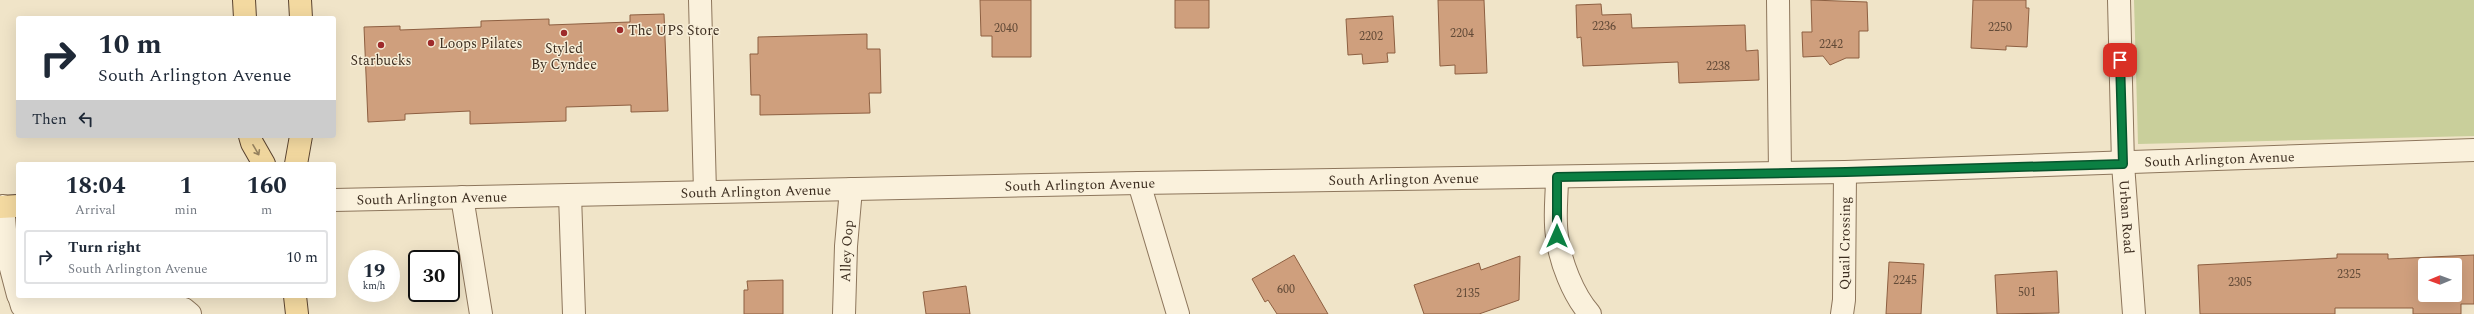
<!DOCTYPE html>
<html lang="en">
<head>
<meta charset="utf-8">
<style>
  body { margin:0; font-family:Spectral,serif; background:#f2f2f3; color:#1f2937; height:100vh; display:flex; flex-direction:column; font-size:15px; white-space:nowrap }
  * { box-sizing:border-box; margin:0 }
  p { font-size:13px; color:#747a83 }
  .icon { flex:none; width:22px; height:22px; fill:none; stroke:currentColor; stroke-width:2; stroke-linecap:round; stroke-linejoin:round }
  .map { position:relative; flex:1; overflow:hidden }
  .panel { position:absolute; left:16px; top:162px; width:320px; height:136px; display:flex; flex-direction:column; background:#fff; border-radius:4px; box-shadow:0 4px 16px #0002 }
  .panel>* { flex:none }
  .hud { position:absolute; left:16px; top:16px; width:320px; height:122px; border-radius:4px; box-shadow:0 4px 16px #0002; background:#fff; color:#1f2937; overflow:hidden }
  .needle { width:26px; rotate:269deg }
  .buttons { position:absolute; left:2418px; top:258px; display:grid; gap:8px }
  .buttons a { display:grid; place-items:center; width:44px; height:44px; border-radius:4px; background:#fff; box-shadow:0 4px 16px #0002; font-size:20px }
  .speed { position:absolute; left:348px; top:250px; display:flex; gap:8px; font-size:20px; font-weight:700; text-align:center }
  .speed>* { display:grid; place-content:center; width:52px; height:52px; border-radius:50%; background:#fff; box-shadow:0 4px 16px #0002; line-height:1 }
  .speed small { font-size:10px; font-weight:400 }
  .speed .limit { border:2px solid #111; border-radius:6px; background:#fff; color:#111 }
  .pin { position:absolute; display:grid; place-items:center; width:34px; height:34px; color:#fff; margin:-17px; border-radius:8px; box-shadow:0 2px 6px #0006 }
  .me { position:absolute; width:44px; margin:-22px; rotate:0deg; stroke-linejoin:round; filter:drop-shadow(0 0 3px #0008) }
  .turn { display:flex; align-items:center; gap:14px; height:84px; padding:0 16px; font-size:18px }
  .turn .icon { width:52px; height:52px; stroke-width:2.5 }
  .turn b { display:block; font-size:28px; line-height:34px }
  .then { display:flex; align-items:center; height:38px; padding:0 16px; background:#0003; gap:8px; font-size:15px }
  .eta { display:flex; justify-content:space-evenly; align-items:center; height:68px; text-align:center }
  .eta b { font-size:24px; font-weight:700; line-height:28px }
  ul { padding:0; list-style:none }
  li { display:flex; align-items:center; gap:12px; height:54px; margin:0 8px 6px; padding:0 8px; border:2px solid #e0e1e3; border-radius:4px }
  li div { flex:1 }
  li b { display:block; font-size:15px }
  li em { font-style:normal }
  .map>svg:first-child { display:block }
  .green { fill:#c9cf9b }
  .building { fill:#cf9f7d; stroke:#8d5f41; fill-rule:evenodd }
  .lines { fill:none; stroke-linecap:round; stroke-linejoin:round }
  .minor-casing { stroke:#8d765c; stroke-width:24 }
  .major-casing { stroke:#5b4430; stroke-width:24 }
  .minor { stroke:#faf1dc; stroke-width:22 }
  .major { stroke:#f3d9a0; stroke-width:22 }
  .oneway { stroke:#988460 }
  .route-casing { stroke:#07532c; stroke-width:10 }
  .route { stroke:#0b8043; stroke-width:7 }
  .poi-dot { fill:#9e2a2b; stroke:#f7eed8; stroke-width:1.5 }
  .labels { text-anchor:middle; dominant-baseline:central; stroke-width:3; stroke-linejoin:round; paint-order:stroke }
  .number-label { font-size:12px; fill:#624a37 }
  .poi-label { font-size:14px; fill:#3d2e20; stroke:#f7eed8; text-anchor:start }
  .street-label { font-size:14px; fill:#3d2e20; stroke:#f7eed8 }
</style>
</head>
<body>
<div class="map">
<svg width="2474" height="314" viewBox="0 0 2474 314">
  <rect width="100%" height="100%" fill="#f0e4c8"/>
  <path class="green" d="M 2134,0 L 2474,0 L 2474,136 L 2138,144 Z"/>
  <path class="building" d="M 980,0 L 1031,0 L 1031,57 L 992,57 L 992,36 L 981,36 Z
    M 1175,0 L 1209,0 L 1209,28 L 1175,28 Z
    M 1438,0 L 1484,0 L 1487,73 L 1455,74 L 1455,65 L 1440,66 Z
    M 1811,0 L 1867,2 L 1868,31 L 1859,31 L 1859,58 L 1846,58 L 1830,65 L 1823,56 L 1803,57 L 1802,32 L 1812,32 Z
    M 1973,0 L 2026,0 L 2026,8 L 2029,8 L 2027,47 L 2006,46 L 2006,50 L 1971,48 Z
    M 1601,4 L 1602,15 L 1631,14 L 1632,28 L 1745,25 L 1746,51 L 1758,50 L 1759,80 L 1679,83 L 1678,62 L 1583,66 L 1581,37 L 1577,38 L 1576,5 Z
    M 664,14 L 668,111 L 631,112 L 631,105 L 566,107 L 566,121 L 470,124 L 470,111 L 405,114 L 405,120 L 368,122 L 364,27 L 400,26 L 400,30 L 481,27 L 481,21 L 549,19 L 549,25 L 630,22 L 630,15 Z
    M 1393,16 L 1395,53 L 1387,53 L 1388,62 L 1363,64 L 1362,54 L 1348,55 L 1346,19 Z
    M 867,34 L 867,49 L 880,49 L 881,93 L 869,93 L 870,113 L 760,115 L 760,95 L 751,95 L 750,54 L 758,54 L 758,37 Z
    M 2337,254 L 2388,254 L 2388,259 L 2474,255 L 2474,304 L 2461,304 L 2461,314 L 2413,314 L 2413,308 L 2335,308 L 2335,314 L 2200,314 L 2198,265 L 2337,258 ZM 2425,265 L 2455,265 L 2455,295 L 2425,295 Z
    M 1294,255 L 1328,314 L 1277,314 L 1268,300 L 1265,302 L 1252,279 Z
    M 1520,256 L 1519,300 L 1479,314 L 1424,314 L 1414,285 L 1479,263 L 1481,270 Z
    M 1889,262 L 1924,264 L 1921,314 L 1886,314 Z
    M 2057,271 L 2059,313 L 1997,314 L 1995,275 Z
    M 783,280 L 783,314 L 744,314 L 744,290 L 748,290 L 747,281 Z
    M 966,286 L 970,314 L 926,314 L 923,292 Z"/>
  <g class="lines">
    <defs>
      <g id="minor">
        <path d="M 700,0 L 705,192"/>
        <path d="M 1778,0 L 1780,173"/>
        <path id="s1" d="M 2119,0 L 2123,164 L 2134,314"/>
        <path d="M 1557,177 C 1557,196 1554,217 1557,236 C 1560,261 1573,295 1590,314"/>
        <path d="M 1139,183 L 1178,314"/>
        <path d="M 570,195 L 574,314"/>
        <path d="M 462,197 L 481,314"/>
        <path id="s2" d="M 334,200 L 1139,183 L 1845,172 L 2474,150"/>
        <path d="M 3,206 L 7,253 L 18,295"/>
        <path d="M 19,296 L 22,306 L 171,305 L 184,309 L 190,314"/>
        <path id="s3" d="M 844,314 L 846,246 L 851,189"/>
        <path id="s4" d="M 1842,314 L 1844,300 L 1845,172"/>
      </g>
      <path id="major" d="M 244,0 L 245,18
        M 300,0 L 301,18
        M 250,136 L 252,143 L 264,164
        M 296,164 L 301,136
        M 0,207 L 18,206
        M 295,296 L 297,314"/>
    </defs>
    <use href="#minor" class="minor-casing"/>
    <use href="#major" class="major-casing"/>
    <use href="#minor" class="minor"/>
    <use href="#major" class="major"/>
  </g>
  <defs><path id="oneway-shaft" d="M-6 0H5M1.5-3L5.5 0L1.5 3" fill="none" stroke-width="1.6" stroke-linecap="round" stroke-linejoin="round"/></defs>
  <use class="oneway" href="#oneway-shaft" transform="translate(256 150) rotate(60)"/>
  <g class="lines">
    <defs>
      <path id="route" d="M 1557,236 L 1557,177 L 1846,172 L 2123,164 L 2120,60"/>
    </defs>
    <use href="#route" class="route-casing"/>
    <use href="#route" class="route"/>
  </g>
  <g class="poi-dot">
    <circle cx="620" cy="30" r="4"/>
    <circle cx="564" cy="33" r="4"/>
    <circle cx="431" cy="43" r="4"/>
    <circle cx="381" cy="45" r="4"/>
  </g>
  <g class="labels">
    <g class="number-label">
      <text x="1604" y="26">2236</text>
      <text x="2000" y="27">2250</text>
      <text x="1006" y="28">2040</text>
      <text x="1462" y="33">2204</text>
      <text x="1371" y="36">2202</text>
      <text x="1831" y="44">2242</text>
      <text x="1718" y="66">2238</text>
      <text x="2349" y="274">2325</text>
      <text x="1905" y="280">2245</text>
      <text x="2240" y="282">2305</text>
      <text x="1286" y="289">600</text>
      <text x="2027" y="292">501</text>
      <text x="1468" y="293">2135</text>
    </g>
    <g class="poi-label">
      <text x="628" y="30">The UPS Store</text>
      <text x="439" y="43">Loops Pilates</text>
      <text x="564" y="48" text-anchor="middle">Styled<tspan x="564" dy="16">By Cyndee</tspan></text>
      <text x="381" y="60" text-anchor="middle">Starbucks</text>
    </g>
    <g class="street-label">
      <text stroke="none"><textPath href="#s2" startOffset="1886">South Arlington Avenue</textPath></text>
      <text stroke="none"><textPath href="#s2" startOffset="1070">South Arlington Avenue</textPath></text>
      <text stroke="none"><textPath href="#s2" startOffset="746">South Arlington Avenue</textPath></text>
      <text stroke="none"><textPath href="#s2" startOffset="422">South Arlington Avenue</textPath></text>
      <text stroke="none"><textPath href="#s2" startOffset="98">South Arlington Avenue</textPath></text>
      <text stroke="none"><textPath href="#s1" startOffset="217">Urban Road</textPath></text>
      <text stroke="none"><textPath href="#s4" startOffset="71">Quail Crossing</textPath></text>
      <text stroke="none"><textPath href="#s3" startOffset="63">Alley Oop</textPath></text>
    </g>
  </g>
</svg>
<div class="buttons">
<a><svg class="needle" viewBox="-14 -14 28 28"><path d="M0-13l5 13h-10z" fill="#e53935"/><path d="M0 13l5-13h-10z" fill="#747a83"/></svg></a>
</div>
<div class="speed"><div>19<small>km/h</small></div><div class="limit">30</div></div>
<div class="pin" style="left:2120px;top:60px;background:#d93025"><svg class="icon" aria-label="arrive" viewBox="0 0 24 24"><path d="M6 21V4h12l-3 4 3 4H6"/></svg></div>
<svg class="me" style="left:1557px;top:236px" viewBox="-20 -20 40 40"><path d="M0-17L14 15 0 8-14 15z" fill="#0b8043" stroke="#fff" stroke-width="4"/></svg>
<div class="hud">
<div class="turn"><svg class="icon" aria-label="right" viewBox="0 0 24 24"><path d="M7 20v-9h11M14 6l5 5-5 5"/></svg><div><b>10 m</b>South Arlington Avenue</div></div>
<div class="then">Then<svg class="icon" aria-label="left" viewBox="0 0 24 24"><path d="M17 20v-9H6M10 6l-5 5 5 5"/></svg></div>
</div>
<section class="panel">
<div class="eta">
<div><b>18:04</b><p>Arrival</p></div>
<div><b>1</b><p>min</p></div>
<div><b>160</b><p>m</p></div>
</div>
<ul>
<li><svg class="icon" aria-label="right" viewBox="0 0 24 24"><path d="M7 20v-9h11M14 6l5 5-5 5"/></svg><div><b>Turn right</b><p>South Arlington Avenue</p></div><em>10 m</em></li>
</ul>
</section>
</div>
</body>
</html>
